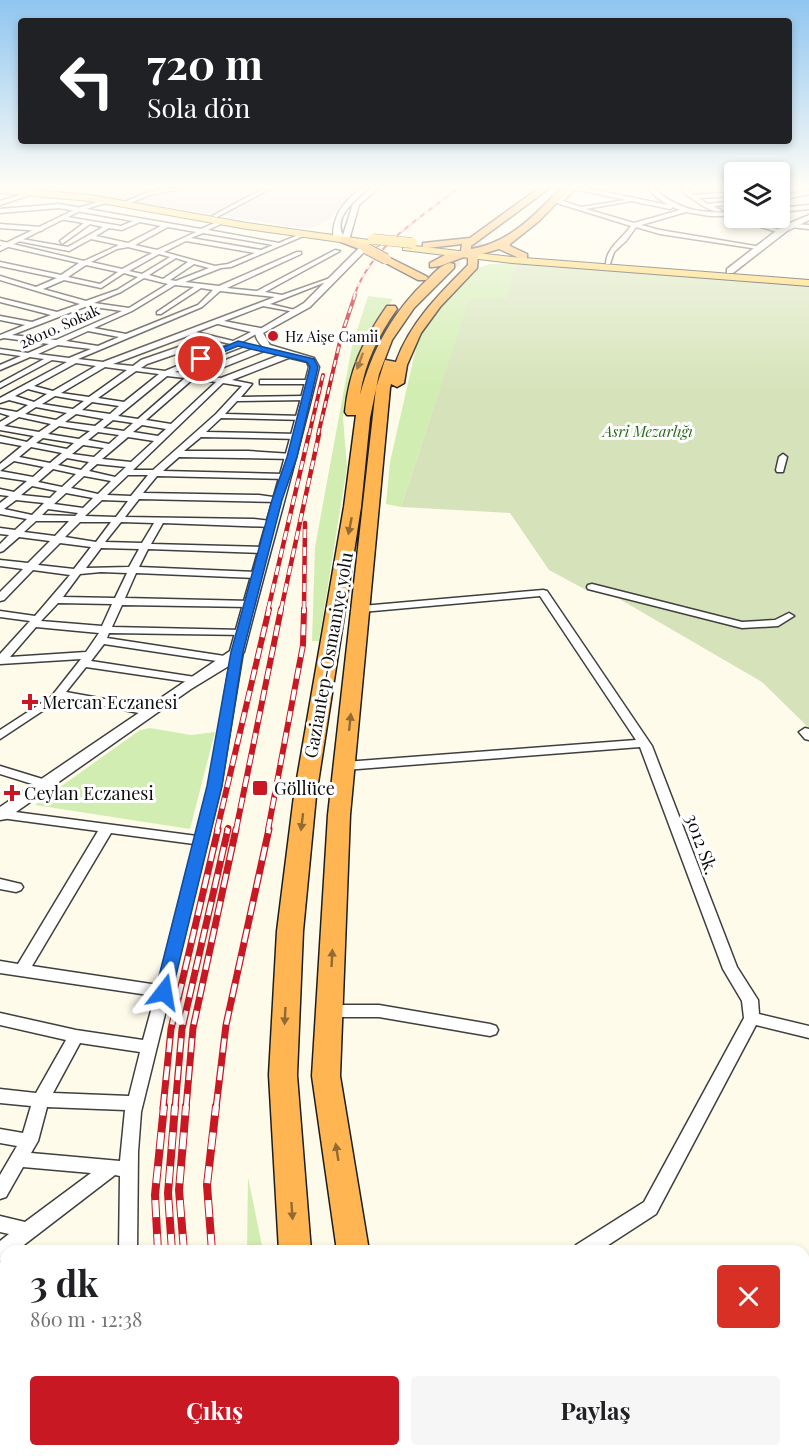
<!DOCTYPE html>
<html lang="tr">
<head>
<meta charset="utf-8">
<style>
  body { margin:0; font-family:"Playfair Display",serif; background:#f6f6f6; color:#202124; height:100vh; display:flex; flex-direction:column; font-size:22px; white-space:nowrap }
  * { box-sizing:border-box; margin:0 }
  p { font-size:20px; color:#757577 }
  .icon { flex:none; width:33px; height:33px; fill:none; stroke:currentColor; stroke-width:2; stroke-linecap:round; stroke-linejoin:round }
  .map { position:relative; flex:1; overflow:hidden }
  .details { position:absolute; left:0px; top:1245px; width:810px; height:212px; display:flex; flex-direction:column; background:#fff; border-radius:18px 18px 0 0; box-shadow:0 3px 9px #0003 }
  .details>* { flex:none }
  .hud { position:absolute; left:18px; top:18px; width:774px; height:126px; border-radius:6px; box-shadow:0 3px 9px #0003; background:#202124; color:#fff; overflow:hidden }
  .fabs { position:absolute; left:724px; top:162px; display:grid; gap:12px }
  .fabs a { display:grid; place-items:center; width:66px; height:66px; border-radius:6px; background:#fff; box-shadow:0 3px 9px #0003; font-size:30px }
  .pin { position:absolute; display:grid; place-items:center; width:51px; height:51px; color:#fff; margin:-26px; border:3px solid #fff; border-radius:50%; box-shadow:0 2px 6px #0007 }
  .me { position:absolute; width:66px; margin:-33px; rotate:14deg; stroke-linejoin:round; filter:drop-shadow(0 0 4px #0008) }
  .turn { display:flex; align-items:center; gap:21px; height:126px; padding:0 30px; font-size:27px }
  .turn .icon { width:78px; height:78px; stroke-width:2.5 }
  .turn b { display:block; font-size:42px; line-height:51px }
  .round { display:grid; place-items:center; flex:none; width:63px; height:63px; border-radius:6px; background:#f6f6f6 }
  .summary { display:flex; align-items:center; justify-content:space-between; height:102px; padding:0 30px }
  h1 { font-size:36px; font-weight:700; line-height:45px }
  .action { display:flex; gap:12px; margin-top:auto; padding:12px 30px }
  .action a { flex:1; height:69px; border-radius:6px; background:#c81823; color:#fff; font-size:24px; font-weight:700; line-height:69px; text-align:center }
  .action a+a { background:#f6f6f6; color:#202124 }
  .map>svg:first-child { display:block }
  .industrial { fill:#eadfec }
  .green { fill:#d1edb1 }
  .cemetery { fill:#d6e3ba }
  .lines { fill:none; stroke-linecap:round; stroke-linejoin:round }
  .trunk-tunnel { stroke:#dbd7ca; stroke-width:10; stroke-dasharray:10 5; stroke-linecap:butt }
  .minor-casing { stroke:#3f3f3f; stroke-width:3 }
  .tertiary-casing { stroke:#3f3f3f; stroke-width:3 }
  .secondary-casing { stroke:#2e2e2e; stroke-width:3 }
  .primary-casing { stroke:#1d1d1d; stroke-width:2 }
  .trunk-casing { stroke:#1d1d1d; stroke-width:3 }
  .minor { fill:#fff; fill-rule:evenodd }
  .tertiary { fill:#fff; fill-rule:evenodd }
  .secondary { fill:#fff4a6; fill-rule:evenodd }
  .primary { fill:#ffd45b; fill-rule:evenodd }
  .trunk { fill:#ffb652; fill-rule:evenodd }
  .rail-far5-casing { stroke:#c81823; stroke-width:2 }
  .rail-far4-casing { stroke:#c81823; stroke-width:4 }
  .rail-far3-casing { stroke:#c81823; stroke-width:4.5 }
  .rail-far2-casing { stroke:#c81823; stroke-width:6 }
  .rail-far1-casing { stroke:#c81823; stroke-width:7 }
  .rail-casing { stroke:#c81823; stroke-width:8 }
  .rail-far5 { stroke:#fff; stroke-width:1.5; stroke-dasharray:5; stroke-linecap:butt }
  .rail-far4 { stroke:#fff; stroke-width:2; stroke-dasharray:7; stroke-linecap:butt }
  .rail-far3 { stroke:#fff; stroke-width:3; stroke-dasharray:9; stroke-linecap:butt }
  .rail-far2 { stroke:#fff; stroke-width:4; stroke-dasharray:11; stroke-linecap:butt }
  .rail-far1 { stroke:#fff; stroke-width:4.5; stroke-dasharray:14; stroke-linecap:butt }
  .rail { stroke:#fff; stroke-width:6; stroke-dasharray:17; stroke-linecap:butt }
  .primary-bridge-casing { stroke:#1d1d1d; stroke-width:11; stroke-linecap:butt }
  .trunk-bridge-casing { stroke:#1d1d1d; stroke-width:12; stroke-linecap:butt }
  .primary-bridge { stroke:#ffd45b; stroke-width:10 }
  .trunk-bridge { stroke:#ffb652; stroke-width:10 }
  .oneway { fill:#926a32 }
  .route { fill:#1a73e8; stroke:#114b97; stroke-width:1.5 }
  .poi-dot { fill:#c81823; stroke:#fff; stroke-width:2 }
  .labels { text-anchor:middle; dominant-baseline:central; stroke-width:6; stroke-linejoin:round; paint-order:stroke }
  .far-street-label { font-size:15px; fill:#0c0c0c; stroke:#fff }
  .far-poi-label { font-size:15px; fill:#0c0c0c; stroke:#fff; text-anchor:start }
  .far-park-label { font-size:15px; font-style:italic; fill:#296917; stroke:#fff }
  .street-label { font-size:18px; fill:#0c0c0c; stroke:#fff }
  .poi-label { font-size:18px; fill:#0c0c0c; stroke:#fff; text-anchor:start }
</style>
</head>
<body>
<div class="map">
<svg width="809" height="1456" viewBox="0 0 809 1456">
  <rect width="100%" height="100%" fill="#fffbeb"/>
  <path class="industrial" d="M 89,185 L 360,185 L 330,219 L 308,229 L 110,198 Z"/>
  <path class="green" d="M 518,263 L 514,268 L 506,299 L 469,300 L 401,507 L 386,504 L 390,462 L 418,339 L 442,301 L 480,267 L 490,264 Z
    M 368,296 L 393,299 L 366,337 L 348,384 L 343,418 L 347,467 L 319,641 L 312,641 L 315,547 L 352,346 Z
    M 150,728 L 191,735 L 215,732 L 190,829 L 35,805 L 140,730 Z
    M 248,1177 L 263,1251 L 247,1251 Z"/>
  <path class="cemetery" d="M 518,263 L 809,284 L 809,728 L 762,682 L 616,597 L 586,590 L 549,570 L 510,513 L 401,507 L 469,299 L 506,298 L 514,268 Z"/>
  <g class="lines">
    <path class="trunk-tunnel" d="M 450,266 L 483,239"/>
    <defs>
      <path id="minor" d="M 190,185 L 201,185 L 149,195 L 128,204 L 125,202 L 146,193 Z
        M 270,185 L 277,185 L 217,217 L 212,216 Z
        M 571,185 L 668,205 L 655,196 L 645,185 L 651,185 C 674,210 702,214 735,212 L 735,216 L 710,216 L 686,212 L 641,225 L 660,230 L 761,247 L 758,249 L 660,234 L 636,227 L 626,241 L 614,252 L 610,264 L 606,264 C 606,248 622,239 631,226 L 557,203 L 557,201 L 571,188 L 568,187 ZM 579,190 L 626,200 L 581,207 L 563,201 L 573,191 ZM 631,201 L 670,209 L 673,207 L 680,210 L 634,223 L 586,209 Z
        M 672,185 L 722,185 L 719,187 L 688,187 L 689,191 L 694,195 L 735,192 L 735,196 L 699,198 L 707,204 L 735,201 L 735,205 L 713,206 L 723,211 C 710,214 695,200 684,193 L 683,187 Z
        M 780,186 L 802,188 L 805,190 L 802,192 L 780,190 Z
        M 809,190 L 809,194 L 780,200 L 780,196 Z
        M 59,204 L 201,229 L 221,220 L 223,223 L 208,230 L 279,243 L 303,233 L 308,234 L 231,267 L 221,268 L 185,282 L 219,286 L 297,252 L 301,252 L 301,254 L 227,288 L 257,291 L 335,250 L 340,251 L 265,292 L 282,295 L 336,276 L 336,278 L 270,304 L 295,310 L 295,312 L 263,306 L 224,321 L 265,329 L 242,342 L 245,344 L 244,346 L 175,372 L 191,374 L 258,347 L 264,347 L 264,351 L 201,376 L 221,378 L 285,353 L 291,353 L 291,357 L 232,380 L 252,384 L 241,397 L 304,396 L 307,396 L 307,400 L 237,401 L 225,414 L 302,416 L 305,416 L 305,420 L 221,418 L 206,432 L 297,434 L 300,435 L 300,439 L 201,437 L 184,451 L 248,451 L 292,454 L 296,457 L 295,459 L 179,457 L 163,471 L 284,474 L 287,475 L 287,479 L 157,476 L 143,493 L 259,495 L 280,498 L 280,502 L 139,499 L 125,517 L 253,519 L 271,521 L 276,524 L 271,527 L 163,523 L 151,544 L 264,547 L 269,550 L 264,553 L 148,549 L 139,567 L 258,572 L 263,575 L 258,578 L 136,573 L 125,598 L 251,601 L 256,604 L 251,607 L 122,605 L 112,627 L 243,630 L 247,631 L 248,633 L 247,635 L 109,633 L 107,638 L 231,657 L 233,650 L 241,650 L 243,652 L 221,786 L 141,1112 L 138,1152 L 137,1251 L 119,1251 L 120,1176 L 115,1175 L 16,1251 L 6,1251 L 6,1258 L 0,1261 L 0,1241 L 9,1234 L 0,1232 L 0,1216 L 25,1222 L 91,1173 L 23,1167 L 6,1197 L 0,1199 L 0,1175 L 17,1146 L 0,1143 L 0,1129 L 23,1133 L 31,1106 L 0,1103 L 0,1089 L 36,1093 L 66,1040 L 0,1025 L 0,1013 L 76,1030 L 143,1040 L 155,996 L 0,973 L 0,961 L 18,964 L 98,831 L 1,818 L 0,810 L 197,836 L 209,786 L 230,663 L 104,644 L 91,661 L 195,677 L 201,680 L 195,683 L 86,667 L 66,692 L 149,707 L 155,711 L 149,715 L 62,698 L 0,739 L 0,730 L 51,697 L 81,659 L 0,664 L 0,654 L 30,621 L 0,617 L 0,611 L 35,616 L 70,575 L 33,570 L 4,600 L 0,601 L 0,592 L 23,569 L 0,566 L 0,560 L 28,563 L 50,541 L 19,537 L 3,551 L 0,552 L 0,544 L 9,535 L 0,534 L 0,528 L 15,530 L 27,519 L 0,514 L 0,503 L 9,496 L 0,495 L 0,489 L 14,492 L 27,481 L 0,477 L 0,471 L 33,477 L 44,467 L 14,461 L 0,471 L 0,464 L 22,446 L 0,442 L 0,436 L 27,442 L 34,436 L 0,430 L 0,422 L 10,416 L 0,413 L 0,409 L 17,412 L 28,405 L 9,400 L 0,403 L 0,398 L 67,362 L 52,360 L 0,388 L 0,383 L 44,359 L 30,357 L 0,370 L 0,365 L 21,356 L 0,353 L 0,349 L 28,353 L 49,344 L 4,338 L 0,339 L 0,335 L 25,325 L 0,320 L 0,316 L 32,322 L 51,315 L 0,302 L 0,298 L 57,312 L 80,304 L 0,280 L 0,276 L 36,287 L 57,278 L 0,266 L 0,262 L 61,275 L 79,263 L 0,245 L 0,241 L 84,261 L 119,245 L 91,239 L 69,251 L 13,240 L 16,238 L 68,247 L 103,227 L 90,224 L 62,244 L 60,241 L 84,223 L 59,219 L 61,216 L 121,226 L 133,221 L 59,208 L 0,213 L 0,209 ZM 140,222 L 161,226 L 128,243 L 96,236 L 109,228 L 122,230 ZM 168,227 L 196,232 L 157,250 L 135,245 ZM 203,233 L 273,245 L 261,250 L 191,238 ZM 186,241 L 255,253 L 228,264 L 215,266 L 164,252 ZM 128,247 L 152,253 L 122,269 L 91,262 L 117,249 ZM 159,254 L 170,257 L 142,274 L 129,271 ZM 176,258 L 188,262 L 163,279 L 149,275 ZM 194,264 L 209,268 L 176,281 L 170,280 ZM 86,265 L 118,272 L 100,284 L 68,277 ZM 124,273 L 138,277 L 117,290 L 86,301 L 43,289 L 64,280 L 101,288 ZM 144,278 L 168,284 L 129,308 L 94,303 L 121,292 ZM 175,285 L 194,287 L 157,312 L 157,314 L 161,314 L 201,288 L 213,290 L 198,305 L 126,334 L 94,328 L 132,311 ZM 220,291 L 275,297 L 103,362 L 78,359 L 202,307 ZM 87,306 L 122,311 L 56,340 L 12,335 ZM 217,324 L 218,324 L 251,332 L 233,341 L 196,332 ZM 88,331 L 119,337 L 98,346 L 66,341 ZM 190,335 L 231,344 L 165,371 L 141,368 L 147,364 L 199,346 L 199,342 L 193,342 L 141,360 L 133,366 L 113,364 ZM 58,345 L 91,349 L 69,358 L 38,354 ZM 76,363 L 96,366 L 53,391 L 34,386 ZM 105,367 L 127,370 L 89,397 L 61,393 ZM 136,371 L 159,374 L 124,402 L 98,398 ZM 167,376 L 185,378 L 138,419 L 118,416 ZM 193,379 L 216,382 L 171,424 L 146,420 ZM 223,383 L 242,386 L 216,414 L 153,470 L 133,470 ZM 28,389 L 47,394 L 34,402 L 15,396 ZM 55,396 L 84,401 L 73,409 L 42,404 ZM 92,402 L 119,406 L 110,414 L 82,410 ZM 36,407 L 67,413 L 56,420 L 25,414 ZM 76,414 L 104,419 L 95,426 L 65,422 ZM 19,417 L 51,424 L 39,432 L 4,426 ZM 113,420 L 133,423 L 124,431 L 103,428 ZM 142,425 L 166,429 L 158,436 L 133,432 ZM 59,426 L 90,431 L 79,439 L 48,434 ZM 98,432 L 119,435 L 109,444 L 88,440 ZM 128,437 L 154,441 L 131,462 L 102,459 ZM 43,438 L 74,443 L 67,449 L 36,443 ZM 83,445 L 104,448 L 94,457 L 72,454 ZM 31,447 L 62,453 L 50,463 L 19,457 ZM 67,458 L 89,462 L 81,470 L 58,465 ZM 97,464 L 126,467 L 115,477 L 89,471 ZM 53,469 L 76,474 L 62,487 L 38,482 ZM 128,475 L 148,475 L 131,496 L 107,495 ZM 84,476 L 111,481 L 98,494 L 71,488 ZM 32,486 L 57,491 L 50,498 L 21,495 ZM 66,493 L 93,498 L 83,508 L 54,504 ZM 16,500 L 44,503 L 32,515 L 4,509 ZM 102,500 L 128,501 L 116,517 L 85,516 ZM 48,509 L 78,513 L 75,516 L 42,515 ZM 36,521 L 69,521 L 55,536 L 24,532 ZM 80,522 L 111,522 L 96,542 L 65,537 ZM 121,522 L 154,523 L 142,543 L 105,542 ZM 60,543 L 91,547 L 74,569 L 38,565 ZM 101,548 L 139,549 L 129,567 L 86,568 ZM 101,572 L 127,573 L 115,598 L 63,597 L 80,574 ZM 58,603 L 112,604 L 102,626 L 41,621 ZM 36,627 L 99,633 L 86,652 L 10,657 ZM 111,833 L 194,844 L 158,985 L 32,966 ZM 80,1043 L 140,1052 L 129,1096 L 53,1093 ZM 47,1107 L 125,1110 L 120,1161 L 31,1153 L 38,1141 Z
        M 809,205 L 809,209 L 780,212 L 780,208 Z
        M 735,216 L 735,218 L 784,231 L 781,233 L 733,219 Z
        M 0,224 L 41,227 L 44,229 L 41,231 L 0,228 Z
        M 793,224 L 809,225 L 809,229 L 791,227 Z
        M 260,380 L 309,380 L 313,382 L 309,384 L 260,384 Z
        M 783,454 L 787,457 L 783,472 L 777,472 L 776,470 L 779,457 Z
        M 592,584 L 742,622 L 775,620 L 789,613 L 794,616 L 778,626 L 742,628 L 588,589 L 587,587 L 588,585 Z
        M 543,590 L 547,591 L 652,746 L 737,967 L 758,1000 L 759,1014 L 809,1026 L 809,1038 L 756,1025 L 656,1214 L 599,1251 L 574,1251 L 576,1245 L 644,1202 L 744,1018 L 742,1001 L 723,969 L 640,747 L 345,770 L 339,766 L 345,762 L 636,740 L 540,596 L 362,612 L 357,609 L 362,606 Z
        M 805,728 L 809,729 L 809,740 L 805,739 L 799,732 Z
        M 0,766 L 49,781 L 51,784 L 45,788 L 0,774 Z
        M 0,879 L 21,884 L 23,887 L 21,890 L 16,892 L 0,889 Z
        M 329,1005 L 379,1005 L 490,1024 L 496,1026 L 498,1030 L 496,1034 L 490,1036 L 379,1017 L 329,1017 L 324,1015 L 321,1011 L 324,1007 Z
        M 115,1450 L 136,1450 L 137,1456 L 115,1456 Z"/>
      <path id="tertiary" d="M 365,185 L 372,185 C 360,197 332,215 343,235 L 353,204 L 375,185 L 382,185 L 359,205 L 349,240 L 342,242 L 333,235 C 334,211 347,199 365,185 Z
        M 31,188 L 34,190 L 27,196 L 0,205 L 0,201 L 23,194 Z
        M 107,199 L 109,202 L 82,210 L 0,251 L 0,246 L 78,208 Z
        M 809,215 L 809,220 L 787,231 L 733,273 L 727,273 L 727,269 L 781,227 Z
        M 361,246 L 368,248 L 310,307 L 263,333 L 270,345 L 314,358 L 319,367 C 296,463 268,557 244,652 L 232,664 L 191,689 L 6,819 L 0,820 L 0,807 L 230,651 C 256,556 285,462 309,367 L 307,362 C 289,357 257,354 255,332 L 304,303 Z"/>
      <path id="secondary" d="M 39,185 L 51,185 L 31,192 L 27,190 Z"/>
      <path id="primary" d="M 0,187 L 90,195 L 247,223 L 376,241 L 381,244 L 376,247 L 247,229 L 90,201 L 0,193 Z
        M 406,245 L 512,257 L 809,280 L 809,286 L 512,263 L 403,250 L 403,246 Z"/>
      <path id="trunk" d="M 543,185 L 554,185 L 471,246 L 471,249 C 510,243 537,213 564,185 L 574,185 L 539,221 L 510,244 L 510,246 L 527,254 L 527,258 L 519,258 L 499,249 L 478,255 L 477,268 L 440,307 L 421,333 L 407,365 L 404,383 L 397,387 L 391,384 L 390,388 L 350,815 L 340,1076 L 369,1251 L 337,1251 L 312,1076 L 328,815 L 376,388 L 385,360 L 396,362 C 410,323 439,294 468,265 L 468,256 C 455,259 441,268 430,267 L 430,263 L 445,255 L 461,251 L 462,244 L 427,248 L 423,247 L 423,243 L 470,238 Z
        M 345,237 L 371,247 L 372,249 L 367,252 L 341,242 L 341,238 Z
        M 386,256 L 426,276 L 428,278 L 426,280 L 418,280 L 382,261 L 382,257 Z
        M 450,263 L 454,264 L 454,268 L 414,308 L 392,340 L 379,374 L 370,418 L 361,507 L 316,796 L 303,931 L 297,1075 L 311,1251 L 279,1251 L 269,1075 L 277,931 L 294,796 L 344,507 L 356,415 L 347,415 L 345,412 C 349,371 363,340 387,306 L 395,306 L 397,309 C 378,336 365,362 360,395 C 372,350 393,311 428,279 C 434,273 441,265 450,263 Z
        M 317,1450 L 353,1450 L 354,1456 L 318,1456 Z
        M 385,1450 L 421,1450 L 423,1456 L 387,1456 Z"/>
    </defs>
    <use href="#minor" class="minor-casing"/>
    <use href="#tertiary" class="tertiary-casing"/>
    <use href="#secondary" class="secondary-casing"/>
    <use href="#primary" class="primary-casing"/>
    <use href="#trunk" class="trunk-casing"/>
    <use href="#minor" class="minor"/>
    <use href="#tertiary" class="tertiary"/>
    <use href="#secondary" class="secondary"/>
    <use href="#primary" class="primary"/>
    <use href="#trunk" class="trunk"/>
    <defs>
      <path id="rail-far5" d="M 354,296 C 371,245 423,216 463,185"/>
      <path id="rail-far4" d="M 309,435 L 323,375
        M 318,435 L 341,337 L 355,295"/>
      <path id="rail-far3" d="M 268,610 L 309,434
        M 281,610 L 319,434
        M 304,610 L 305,523"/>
      <path id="rail-far2" d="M 217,830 L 269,609
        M 227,830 L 228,828
        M 236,830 L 281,609
        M 268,830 L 303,645 L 304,609"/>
      <path id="rail-far1" d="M 163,1108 L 171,1029 L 218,829
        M 175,1108 L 182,1029 L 228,829
        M 186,1108 L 193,1028 L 236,829
        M 216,1108 L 226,1025 L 269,829"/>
      <path id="rail" d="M 158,1251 L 155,1195 L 164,1106
        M 172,1251 L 168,1193 L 175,1106
        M 184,1251 L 179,1190 L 186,1106
        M 212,1251 L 207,1185 L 216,1106
        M 176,1450 L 177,1456
        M 192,1450 L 193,1456
        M 207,1450 L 208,1456
        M 235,1450 L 236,1456"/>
    </defs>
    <use href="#rail-far5" class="rail-far5-casing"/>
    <use href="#rail-far4" class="rail-far4-casing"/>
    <use href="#rail-far3" class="rail-far3-casing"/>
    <use href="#rail-far2" class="rail-far2-casing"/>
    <use href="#rail-far1" class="rail-far1-casing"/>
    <use href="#rail" class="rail-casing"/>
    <use href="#rail-far5" class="rail-far5"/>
    <use href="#rail-far4" class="rail-far4"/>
    <use href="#rail-far3" class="rail-far3"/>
    <use href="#rail-far2" class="rail-far2"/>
    <use href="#rail-far1" class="rail-far1"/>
    <use href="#rail" class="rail"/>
    <defs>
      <path id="primary-bridge" d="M 373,239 L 412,243"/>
      <path id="trunk-bridge" d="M 367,249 L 386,259"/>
    </defs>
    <use href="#primary-bridge" class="primary-bridge-casing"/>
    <use href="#trunk-bridge" class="trunk-bridge-casing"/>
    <use href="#primary-bridge" class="primary-bridge"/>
    <use href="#trunk-bridge" class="trunk-bridge"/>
  </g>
  <defs><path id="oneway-solid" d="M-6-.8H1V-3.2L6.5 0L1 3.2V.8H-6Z" transform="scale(1.5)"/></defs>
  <g class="oneway">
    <use href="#oneway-solid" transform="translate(360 361) rotate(110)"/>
    <use href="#oneway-solid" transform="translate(350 526) rotate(101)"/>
    <use href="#oneway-solid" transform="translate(350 722) rotate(-84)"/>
    <use href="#oneway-solid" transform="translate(302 822) rotate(97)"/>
    <use href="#oneway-solid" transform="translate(332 958) rotate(-87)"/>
    <use href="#oneway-solid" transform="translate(285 1016) rotate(93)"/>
    <use href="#oneway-solid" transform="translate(337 1152) rotate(-99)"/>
    <use href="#oneway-solid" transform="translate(292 1211) rotate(86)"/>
  </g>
  <linearGradient id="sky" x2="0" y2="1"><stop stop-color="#8fc5f0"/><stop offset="0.48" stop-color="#fffdf6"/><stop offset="1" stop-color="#fffdf6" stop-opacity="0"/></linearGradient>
  <rect width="809" height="389" fill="url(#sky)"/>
  <path class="route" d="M 238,341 L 314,359 L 318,367 L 297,457 L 282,500 L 243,652 L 222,786 L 172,992 L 170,997 L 164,999 L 158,997 L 155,992 L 207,786 L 231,652 L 272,500 L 287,457 L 310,367 L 307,362 L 238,346 L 204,360 L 196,359 Z"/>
  <g class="poi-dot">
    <circle cx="273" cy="336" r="6"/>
    <path d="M27 693h6v6h6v6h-6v6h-6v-6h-6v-6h6z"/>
    <rect x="252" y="780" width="16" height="16" rx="3"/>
    <path d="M9 784h6v6h6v6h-6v6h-6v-6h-6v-6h6z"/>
  </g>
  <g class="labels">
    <g class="far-street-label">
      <text transform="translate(59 326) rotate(-24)">28010. Sokak</text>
    </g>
    <g class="far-poi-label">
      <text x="285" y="336">Hz Aişe Camii</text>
    </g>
    <g class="far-park-label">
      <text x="648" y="431">Asri Mezarlığı</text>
    </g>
    <g class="street-label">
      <text transform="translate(328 655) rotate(-80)">Gaziantep-Osmaniye yolu</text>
      <text transform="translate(702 844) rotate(70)">3012 Sk.</text>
    </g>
    <g class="poi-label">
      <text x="42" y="702">Mercan Eczanesi</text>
      <text x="274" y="788">Göllüce</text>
      <text x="24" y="793">Ceylan Eczanesi</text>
    </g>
  </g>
</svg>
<div class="fabs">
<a><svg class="icon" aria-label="layers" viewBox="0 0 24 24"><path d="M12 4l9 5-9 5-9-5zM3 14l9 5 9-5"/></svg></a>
</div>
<div class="pin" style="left:201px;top:359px;background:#d93025"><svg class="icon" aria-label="arrive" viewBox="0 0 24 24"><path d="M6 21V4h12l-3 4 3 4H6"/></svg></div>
<svg class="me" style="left:164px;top:992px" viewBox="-20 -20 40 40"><path d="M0-17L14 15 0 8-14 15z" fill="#1a73e8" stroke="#fff" stroke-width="4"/></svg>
<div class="hud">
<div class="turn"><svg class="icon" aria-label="left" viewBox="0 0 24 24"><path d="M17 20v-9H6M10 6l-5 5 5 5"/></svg><div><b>720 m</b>Sola dön</div></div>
</div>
<section class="details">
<div class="summary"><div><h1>3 dk</h1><p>860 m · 12:38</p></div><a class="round" style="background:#d93025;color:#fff"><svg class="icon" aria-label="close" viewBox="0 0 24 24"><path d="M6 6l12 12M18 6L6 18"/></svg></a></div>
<div class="action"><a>Çıkış</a><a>Paylaş</a></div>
</section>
</div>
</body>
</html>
